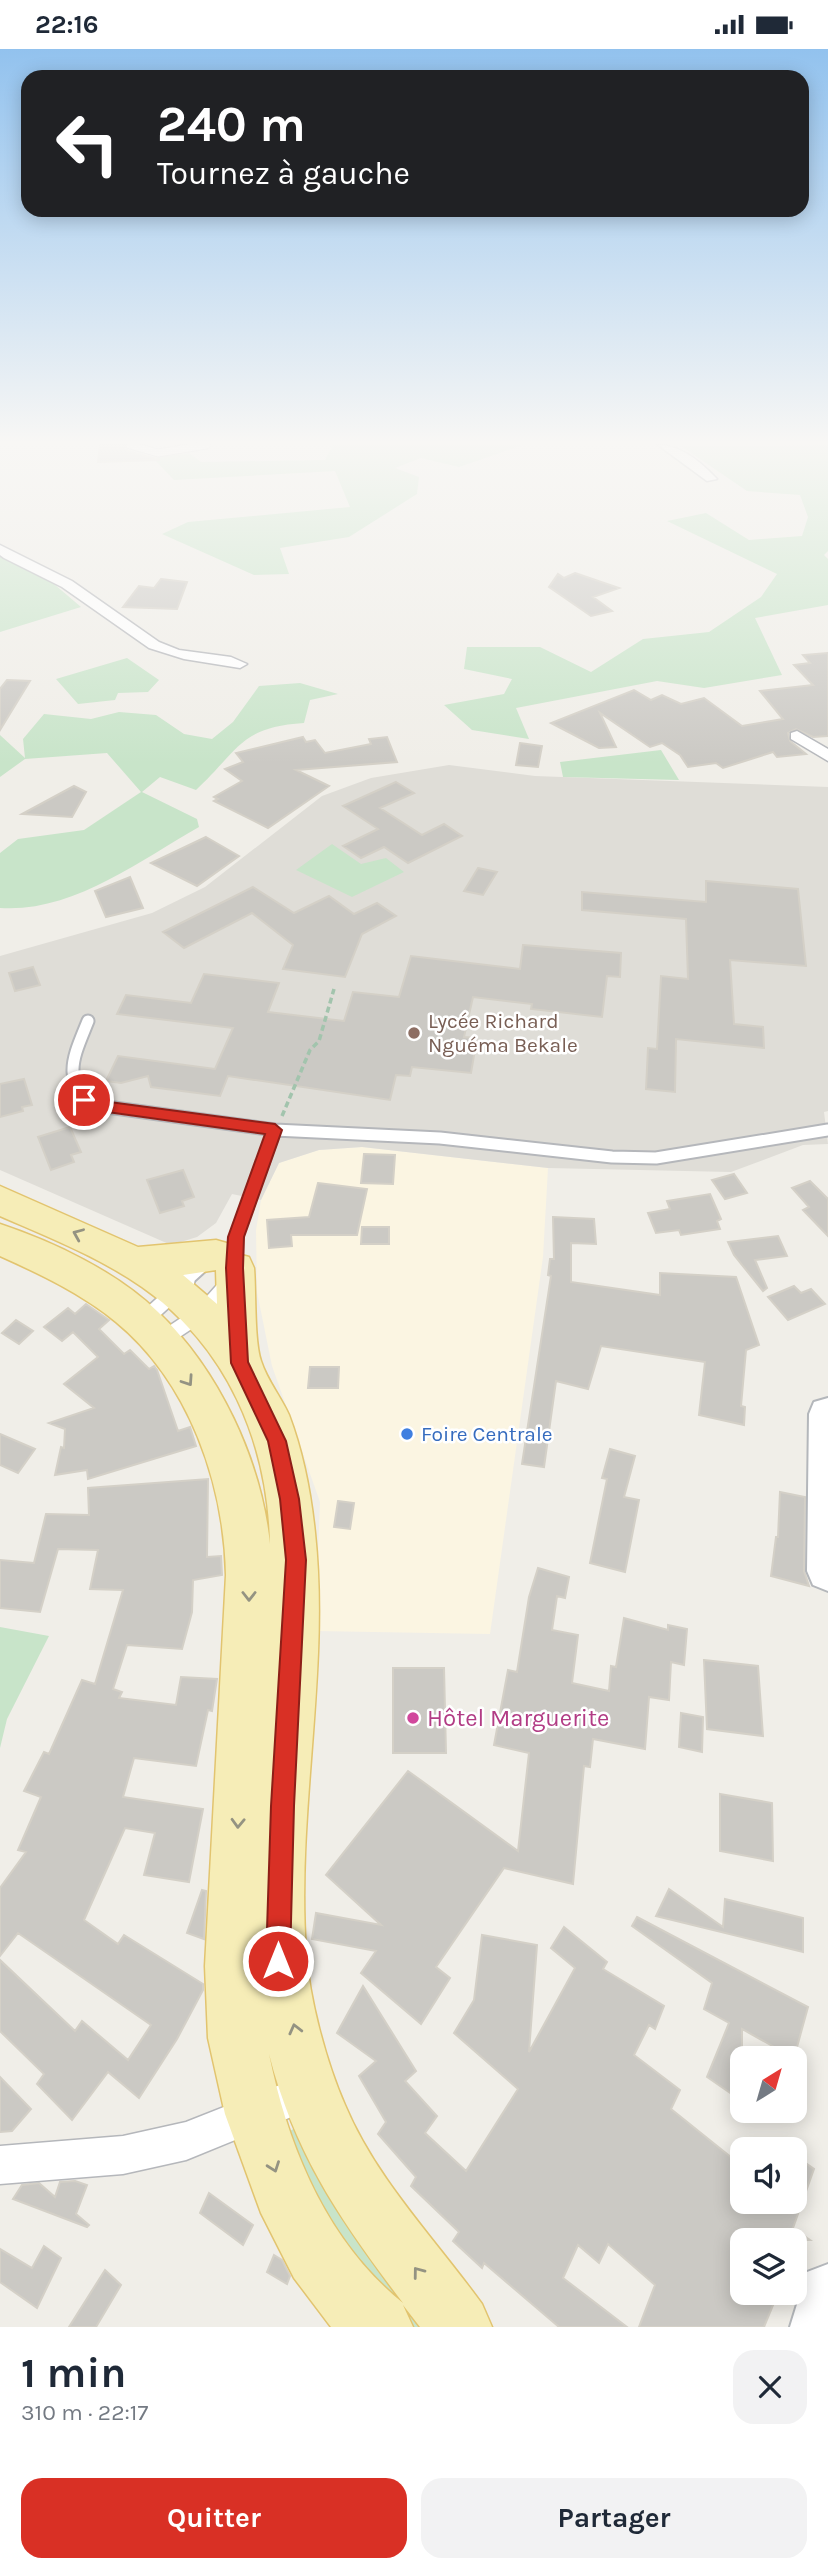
<!DOCTYPE html>
<html lang="fr">
<head>
<meta charset="utf-8">
<style>
  body { margin:0; font-family:Karla,sans-serif; background:#f2f2f3; color:#1f2937; height:100vh; display:flex; flex-direction:column; font-size:26px; white-space:nowrap }
  * { box-sizing:border-box; margin:0 }
  p { font-size:23px; color:#747a83 }
  .icon { flex:none; width:38px; height:38px; fill:none; stroke:currentColor; stroke-width:2; stroke-linecap:round; stroke-linejoin:round }
  .map { position:relative; height:2278px; overflow:hidden }
  .sheet { display:flex; flex-direction:column; background:#fff; flex:1 }
  .sheet>* { flex:none }
  .banner { position:absolute; left:21px; top:21px; width:788px; height:147px; border-radius:21px; box-shadow:0 4px 18px #0003; background:#202124; color:#fff; overflow:hidden }
  .needle { width:46px; rotate:37deg }
  .fabs { position:absolute; left:730px; top:1997px; display:grid; gap:14px }
  .fabs a { display:grid; place-items:center; width:77px; height:77px; border-radius:14px; background:#fff; box-shadow:0 4px 18px #0003; font-size:35px }
  .pin { position:absolute; display:grid; place-items:center; width:60px; height:60px; color:#fff; margin:-30px; border:4px solid #fff; border-radius:50%; box-shadow:0 2px 7px #0007 }
  .me { position:absolute; width:77px; margin:-38px; rotate:0deg; stroke-linejoin:round; filter:drop-shadow(0 0 5px #0008) }
  .turn { display:flex; align-items:center; gap:24px; height:147px; padding:0 21px; font-size:32px }
  .turn .icon { width:91px; height:91px; stroke-width:2.5 }
  .turn b { display:block; font-size:49px; line-height:60px }
  .round { display:grid; place-items:center; flex:none; width:74px; height:74px; border-radius:21px; background:#f2f2f3 }
  .headline { display:flex; align-items:center; justify-content:space-between; height:119px; padding:0 21px }
  h1 { font-size:42px; font-weight:700; line-height:52px }
  .button { display:flex; gap:14px; margin-top:auto; padding:14px 21px }
  .button a { flex:1; height:80px; border-radius:21px; background:#d93025; color:#fff; font-size:28px; font-weight:700; line-height:80px; text-align:center }
  .button a+a { background:#f2f2f3; color:#1f2937 }
  .status { display:flex; justify-content:space-between; align-items:center; height:49px; padding:0 35px; background:#fff; direction:ltr }
  .status svg { height:19px; fill:currentColor }
  .map>svg:first-child { display:block }
  .commercial { fill:#fbf5e2 }
  .education { fill:#dfddd7 }
  .green { fill:#c8e4c9 }
  .building { fill:#cbc9c4; stroke:#d4d0c7; stroke-width:2 }
  .lines { fill:none; stroke-linecap:round; stroke-linejoin:round }
  .lane-far2-casing { stroke:#b5b7bb; stroke-width:9 }
  .lane-far1-casing { stroke:#b5b7bb; stroke-width:15 }
  .lane-casing { stroke:#b5b7bb; stroke-width:18 }
  .street-casing { stroke:#b5b7bb; stroke-width:3 }
  .secondary-casing { stroke:#b4b7bb; stroke-width:4 }
  .primary-casing { stroke:#e2c46f; stroke-width:3 }
  .path { stroke:#a2c4ad; stroke-width:3.5; stroke-dasharray:6 3.5; stroke-linecap:butt }
  .lane-far2 { stroke:#fff; stroke-width:7 }
  .lane-far1 { stroke:#fff; stroke-width:11 }
  .lane { stroke:#fff; stroke-width:15 }
  .street { fill:#fff; fill-rule:evenodd }
  .secondary { fill:#fff; fill-rule:evenodd }
  .primary { fill:#f6edb7; fill-rule:evenodd }
  .oneway { stroke:#949382 }
  .route { fill:#d93025; stroke:#8d1f18; stroke-width:2 }
  .education-dot { fill:#8d6e63; stroke:#fff; stroke-width:2.5 }
  .shop-dot { fill:#3f7fe0; stroke:#fff; stroke-width:2.5 }
  .hotel-dot { fill:#d1479c; stroke:#fff; stroke-width:2.5 }
  .labels { text-anchor:middle; dominant-baseline:central; stroke-width:5; stroke-linejoin:round; paint-order:stroke }
  .education-label { font-size:21px; fill:#785e54; stroke:#fff; text-anchor:start }
  .shop-label { font-size:21px; fill:#366cbe; stroke:#fff; text-anchor:start }
  .near-hotel-label { font-size:24px; fill:#b23c85; stroke:#fff; text-anchor:start }
</style>
</head>
<body>
<div class="status"><b>22:16</b><svg viewBox="0 0 49 12"><path d="M0 12V9h3v3zM5 12V6h3v6zM10 12V3h3v9zM15 12V0h3v12zM26 1h20v11H26zM47 4h2v5h-2z"/></svg></div>
<div class="map">
<svg width="828" height="2278" viewBox="0 0 828 2278">
  <rect width="100%" height="100%" fill="#f0eee8"/>
  <path class="commercial" d="M 362,1098 L 548,1119 L 543,1208 L 490,1585 L 315,1582 L 320,1453 L 272,1317 L 257,1243 L 256,1181 L 261,1151 L 279,1114 L 319,1101 Z"/>
  <path class="education" d="M 449,716 L 535,727 L 828,738 L 828,1062 L 824,1063 L 828,1095 L 803,1096 L 731,1123 L 548,1119 L 362,1098 L 319,1101 L 279,1114 L 261,1151 L 232,1145 L 216,1174 L 197,1188 L 171,1196 L 0,1121 L 0,907 L 152,864 L 205,838 L 322,747 L 371,729 Z"/>
  <path class="green" d="M 333,396 L 523,396 L 459,418 L 421,409 L 395,419 L 419,428 L 417,445 L 349,488 L 280,499 L 289,525 L 254,526 L 162,485 L 188,473 L 350,458 L 335,422 L 174,431 L 153,409 L 189,404 L 201,413 L 325,411 Z
    M 828,396 L 828,502 L 824,506 L 828,510 L 828,556 L 755,569 L 782,626 L 704,639 L 657,632 L 516,659 L 529,690 L 472,681 L 444,656 L 504,645 L 512,630 L 464,620 L 467,598 L 540,598 L 591,623 L 643,590 L 709,583 L 761,548 L 777,525 L 667,472 L 706,464 L 749,491 L 802,487 L 808,468 L 800,446 L 747,442 L 681,397 Z
    M 0,506 L 54,535 L 81,558 L 0,583 Z
    M 127,609 L 159,631 L 148,643 L 118,644 L 115,651 L 78,655 L 56,630 Z
    M 300,634 L 338,645 L 310,651 L 304,674 C 240,678 239,701 196,741 L 160,728 L 142,743 L 197,770 L 199,778 C 139,812 72,864 0,859 L 0,804 L 18,790 L 84,781 L 141,743 L 107,704 L 25,710 L 0,728 L 0,686 L 25,709 L 23,690 L 44,665 L 91,670 L 119,663 L 156,666 L 184,685 L 212,690 L 233,673 L 259,637 Z
    M 661,701 L 679,731 L 563,728 L 560,713 Z
    M 332,795 L 361,815 L 386,809 L 404,823 L 352,848 L 296,821 Z
    M 0,1578 L 49,1587 L 7,1670 L 0,1699 Z
    M 307,2071 L 421,2278 L 414,2278 L 356,2217 L 309,2149 L 290,2082 Z"/>
  <path class="building" d="M 100,396 L 124,396 L 128,402 L 160,411 L 98,413 Z
    M 575,524 L 619,539 L 593,548 L 612,562 L 591,567 L 549,538 L 558,525 L 564,529 Z
    M 161,530 L 187,533 L 177,560 L 123,558 L 139,537 L 154,539 Z
    M 828,604 L 828,687 L 813,688 L 796,680 L 788,684 L 790,692 L 806,705 L 777,708 L 773,703 L 723,719 L 716,714 L 688,718 L 680,706 L 662,694 L 650,698 L 600,664 L 616,698 L 599,699 L 551,674 L 634,641 L 651,651 L 662,646 L 681,655 L 704,649 L 742,677 L 783,670 L 760,642 L 813,636 L 794,616 L 810,614 L 803,606 Z
    M 7,631 L 30,632 L 0,681 L 0,640 Z
    M 303,688 L 306,693 L 315,691 L 325,704 L 371,695 L 369,690 L 387,688 L 397,713 L 296,721 L 329,737 L 268,779 L 214,752 L 218,750 L 214,748 L 242,732 L 225,720 L 243,713 L 236,704 Z
    M 520,694 L 542,697 L 538,718 L 516,716 Z
    M 396,733 L 414,744 L 380,759 L 422,786 L 444,775 L 462,787 L 408,814 L 384,798 L 361,809 L 343,797 L 378,780 L 343,757 Z
    M 74,737 L 86,743 L 72,768 L 22,765 Z
    M 206,788 L 239,807 L 197,837 L 151,814 Z
    M 478,819 L 497,823 L 483,846 L 464,842 Z
    M 130,828 L 143,859 L 106,868 L 95,842 Z
    M 706,832 L 798,840 L 806,917 L 730,911 L 734,975 L 763,978 L 764,999 L 676,990 L 675,1043 L 646,1040 L 648,999 L 657,1000 L 661,927 L 688,930 L 686,870 L 582,861 L 582,843 L 706,853 Z
    M 253,838 L 294,864 L 329,847 L 354,865 L 377,854 L 396,867 L 362,885 L 345,928 L 283,920 L 293,896 L 252,864 L 184,899 L 163,883 Z
    M 523,896 L 621,904 L 620,928 L 607,927 L 602,968 L 531,960 L 532,955 L 473,948 L 464,988 L 477,989 L 471,1024 L 412,1018 L 410,1027 L 396,1026 L 390,1051 L 228,1027 L 220,1047 L 151,1038 L 148,1027 L 121,1034 L 106,1032 L 118,1007 L 215,1020 L 233,979 L 117,965 L 126,946 L 191,954 L 204,925 L 279,934 L 268,963 L 344,972 L 353,943 L 399,948 L 411,907 L 520,920 Z
    M 33,918 L 40,936 L 15,942 L 9,924 Z
    M 24,1030 L 32,1056 L 22,1058 L 23,1062 L 0,1068 L 0,1035 Z
    M 70,1078 L 81,1103 L 71,1106 L 74,1113 L 51,1121 L 38,1088 Z
    M 364,1105 L 395,1106 L 393,1135 L 361,1134 Z
    M 183,1121 L 194,1148 L 182,1152 L 184,1157 L 160,1164 L 147,1131 Z
    M 734,1125 L 747,1144 L 725,1150 L 712,1131 Z
    M 810,1132 L 828,1150 L 828,1187 L 803,1161 L 809,1158 L 792,1139 Z
    M 318,1134 L 367,1140 L 357,1186 L 291,1186 L 292,1197 L 269,1199 L 267,1171 L 309,1168 Z
    M 710,1145 L 721,1170 L 717,1172 L 720,1180 L 681,1186 L 679,1181 L 656,1184 L 648,1164 L 670,1160 L 667,1152 Z
    M 553,1168 L 594,1170 L 596,1195 L 571,1194 L 571,1233 L 660,1246 L 660,1224 L 736,1228 L 759,1296 L 746,1301 L 741,1357 L 745,1358 L 744,1376 L 699,1366 L 705,1313 L 601,1297 L 588,1340 L 556,1332 L 544,1418 L 522,1415 L 551,1227 L 548,1226 L 550,1210 L 554,1210 Z
    M 362,1178 L 389,1178 L 389,1195 L 361,1195 Z
    M 778,1187 L 787,1207 L 755,1211 L 767,1239 L 763,1242 L 734,1206 L 728,1193 Z
    M 794,1237 L 801,1244 L 811,1240 L 825,1255 L 788,1271 L 768,1248 Z
    M 86,1255 L 109,1271 L 99,1280 L 124,1305 L 130,1301 L 149,1320 L 154,1317 L 157,1321 L 178,1382 L 190,1378 L 196,1397 L 88,1430 L 87,1421 L 55,1426 L 61,1398 L 64,1399 L 65,1380 L 49,1374 L 94,1359 L 64,1335 L 98,1308 L 73,1283 L 62,1292 L 44,1278 L 68,1259 L 75,1265 Z
    M 16,1271 L 33,1282 L 19,1295 L 2,1284 Z
    M 310,1318 L 339,1318 L 338,1339 L 308,1339 Z
    M 0,1385 L 35,1400 L 18,1424 L 0,1416 Z
    M 610,1400 L 635,1407 L 624,1448 L 639,1451 L 625,1523 L 590,1514 L 607,1430 L 602,1429 Z
    M 208,1430 L 207,1508 L 221,1507 L 222,1526 L 193,1531 L 192,1563 L 182,1600 L 127,1596 L 113,1640 L 122,1643 L 119,1649 L 176,1656 L 181,1628 L 217,1630 L 212,1662 L 208,1661 L 196,1717 L 134,1709 L 123,1748 L 203,1760 L 189,1833 L 144,1826 L 155,1784 L 125,1779 L 84,1871 L 118,1895 L 124,1886 L 203,1935 L 203,1941 L 177,1990 L 139,2049 L 108,2023 L 72,2071 L 37,2035 L 44,2025 L 0,1982 L 0,1911 L 75,1982 L 82,1972 L 128,2011 L 151,1976 L 18,1884 L 0,1907 L 0,1839 L 26,1803 L 18,1801 L 41,1748 L 24,1742 L 44,1703 L 49,1705 L 82,1631 L 95,1635 L 123,1541 L 90,1540 L 98,1501 L 58,1500 L 40,1563 L 0,1559 L 0,1511 L 34,1514 L 46,1465 L 89,1466 L 88,1439 Z
    M 780,1443 L 805,1448 L 804,1522 L 809,1537 L 771,1527 L 776,1488 L 778,1488 Z
    M 338,1452 L 354,1454 L 350,1480 L 334,1478 Z
    M 538,1519 L 569,1528 L 565,1549 L 557,1547 L 552,1581 L 578,1586 L 572,1634 L 609,1642 L 611,1617 L 616,1618 L 624,1569 L 668,1581 L 668,1576 L 687,1580 L 684,1616 L 671,1613 L 669,1651 L 649,1648 L 645,1700 L 593,1690 L 590,1718 L 584,1717 L 573,1835 L 504,1819 L 436,1918 L 450,1929 L 421,1975 L 361,1924 L 376,1902 L 312,1890 L 316,1864 L 381,1876 L 326,1826 L 408,1722 L 518,1802 L 529,1704 L 494,1696 L 508,1621 L 517,1623 L 529,1548 Z
    M 704,1611 L 758,1617 L 763,1687 L 707,1680 Z
    M 393,1619 L 444,1619 L 446,1704 L 393,1704 Z
    M 681,1664 L 703,1668 L 702,1703 L 679,1698 Z
    M 720,1745 L 772,1754 L 773,1812 L 720,1802 Z
    M 669,1840 L 723,1878 L 725,1850 L 803,1869 L 803,1903 L 656,1867 Z
    M 202,1841 L 206,1842 L 204,1890 L 187,1884 Z
    M 637,1868 L 808,1958 L 794,2009 L 742,1980 L 742,2052 L 707,2028 L 729,1974 L 704,1960 L 712,1934 L 632,1877 Z
    M 564,1878 L 607,1913 L 603,1920 L 664,1957 L 655,1980 L 649,1976 L 634,2006 L 680,2041 L 671,2060 L 742,2117 L 742,2152 L 794,2152 L 794,2106 L 814,2120 L 793,2179 L 810,2191 L 742,2191 L 742,2244 L 778,2244 L 764,2278 L 639,2278 L 655,2236 L 608,2195 L 599,2214 L 578,2196 L 563,2229 L 627,2278 L 559,2278 L 484,2214 L 482,2219 L 453,2192 L 459,2183 L 411,2137 L 416,2128 L 378,2085 L 386,2073 L 359,2027 L 376,2012 L 337,1984 L 363,1937 L 416,2022 L 405,2032 L 437,2067 L 425,2084 L 466,2122 L 518,2040 L 454,1984 L 474,1951 L 482,1886 L 537,1896 L 529,2003 L 575,1919 L 551,1899 Z
    M 0,2028 L 31,2060 L 12,2082 L 0,2083 Z
    M 75,2132 L 87,2136 L 76,2165 L 89,2176 L 87,2178 L 13,2150 L 22,2136 L 39,2134 L 55,2148 L 60,2133 Z
    M 209,2144 L 253,2176 L 243,2196 L 200,2164 Z
    M 44,2197 L 61,2209 L 37,2259 L 0,2233 L 0,2200 L 32,2219 Z
    M 274,2206 L 282,2211 L 290,2227 L 287,2235 L 267,2223 Z
    M 105,2221 L 121,2236 L 96,2278 L 69,2278 Z"/>
  <g class="lines">
    <defs>
      <path id="lane-far2" d="M 130,396 L 158,404 L 206,396"/>
      <path id="lane-far1" d="M 88,972 C 74,1007 58,1035 100,1057 L 275,1081 L 440,1089 L 612,1108 L 656,1109 L 828,1081
        M 234,1221 L 236,1188 L 275,1081
        M 185,1233 L 207,1213"/>
      <path id="lane" d="M 143,1272 L 187,1232
        M 163,1290 L 202,1264 L 226,1237"/>
      <path id="street" d="M 658,396 C 681,396 701,413 717,430 L 707,432 Z
        M 0,496 L 72,532 L 159,593 L 179,601 L 231,608 L 247,615 L 240,619 L 184,610 L 149,599 L 62,538 L 4,509 L 0,506 Z
        M 797,682 L 828,700 L 828,712 L 791,690 L 791,684 Z
        M 310,2024 L 323,2029 L 328,2042 L 323,2055 L 186,2111 L 123,2125 L 0,2135 L 0,2097 L 123,2087 L 186,2073 Z"/>
      <path id="secondary" d="M 828,1349 L 828,1542 L 813,1536 L 807,1522 L 809,1365 L 814,1353 Z
        M 828,2215 L 828,2278 L 790,2278 L 807,2223 Z"/>
      <path id="primary" d="M 0,1137 L 138,1198 L 216,1191 L 230,1195 L 234,1204 L 249,1208 L 254,1219 C 256,1243 254,1291 261,1312 C 267,1331 281,1348 289,1366 C 303,1403 311,1444 315,1484 C 330,1623 296,1763 306,1902 C 309,1949 326,2013 345,2056 C 376,2130 435,2190 482,2255 L 492,2278 L 420,2278 L 403,2256 L 413,2278 L 331,2278 L 294,2229 L 261,2164 L 225,2065 L 208,1989 L 205,1917 L 226,1526 C 224,1434 189,1333 116,1273 C 82,1245 40,1225 0,1207 L 0,1175 C 54,1193 117,1223 158,1263 C 219,1321 261,1411 270,1495 C 268,1393 227,1297 142,1238 C 99,1208 48,1188 0,1167 ZM 216,1221 L 217,1255 L 183,1226 ZM 269,2005 C 295,2106 341,2172 403,2254 C 327,2193 288,2098 269,2005 Z"/>
    </defs>
    <use href="#lane-far2" class="lane-far2-casing"/>
    <use href="#lane-far1" class="lane-far1-casing"/>
    <use href="#lane" class="lane-casing"/>
    <use href="#street" class="street-casing"/>
    <use href="#secondary" class="secondary-casing"/>
    <use href="#primary" class="primary-casing"/>
    <path class="path" d="M 282,1067 L 310,1001 L 319,992 L 334,940"/>
    <use href="#lane-far2" class="lane-far2"/>
    <use href="#lane-far1" class="lane-far1"/>
    <use href="#lane" class="lane"/>
    <use href="#street" class="street"/>
    <use href="#secondary" class="secondary"/>
    <use href="#primary" class="primary"/>
  </g>
  <defs><path id="oneway-chevron" d="M-2-3.5L2.5 0L-2 3.5" fill="none" stroke-width="1.6" stroke-linecap="round" stroke-linejoin="round" transform="scale(1.75)"/></defs>
  <g class="oneway">
    <use href="#oneway-chevron" transform="translate(78 1185) rotate(-157)"/>
    <use href="#oneway-chevron" transform="translate(188 1332) rotate(56)"/>
    <use href="#oneway-chevron" transform="translate(249 1547) rotate(90)"/>
    <use href="#oneway-chevron" transform="translate(238 1774) rotate(92)"/>
    <use href="#oneway-chevron" transform="translate(295 1980) rotate(-104)"/>
    <use href="#oneway-chevron" transform="translate(274 2118) rotate(70)"/>
    <use href="#oneway-chevron" transform="translate(418 2223) rotate(-127)"/>
  </g>
  <linearGradient id="sky" x2="0" y2="1"><stop stop-color="#92c2ee"/><stop offset="0.55" stop-color="#f8f7f5"/><stop offset="1" stop-color="#f8f7f5" stop-opacity="0"/></linearGradient>
  <rect width="828" height="715" fill="url(#sky)"/>
  <path class="route" d="M 84,1046 L 102,1052 L 275,1075 L 282,1081 L 244,1188 L 243,1219 L 248,1313 L 286,1392 L 299,1450 L 306,1511 L 294,1757 L 290,1912 L 287,1920 L 278,1924 L 269,1920 L 266,1912 L 271,1757 L 286,1511 L 280,1450 L 268,1392 L 231,1314 L 226,1219 L 228,1188 L 265,1085 L 100,1062 L 79,1055 L 79,1047 Z"/>
  <circle class="education-dot" cx="414" cy="984" r="7"/>
  <circle class="shop-dot" cx="407" cy="1385" r="7"/>
  <circle class="hotel-dot" cx="413" cy="1669" r="7"/>
  <g class="labels">
    <g class="education-label">
      <text x="428" y="972">Lycée Richard<tspan x="428" dy="24">Nguéma Bekale</tspan></text>
    </g>
    <g class="shop-label">
      <text x="421" y="1385">Foire Centrale</text>
    </g>
    <g class="near-hotel-label">
      <text x="427" y="1669">Hôtel Marguerite</text>
    </g>
  </g>
</svg>
<div class="fabs">
<a><svg class="needle" viewBox="-14 -14 28 28"><path d="M0-13l5 13h-10z" fill="#e53935"/><path d="M0 13l5-13h-10z" fill="#747a83"/></svg></a>
<a><svg class="icon" aria-label="sound" viewBox="0 0 24 24"><path d="M4 9h4l5-4v14l-5-4H4zM17 9q2 3 0 6"/></svg></a>
<a><svg class="icon" aria-label="layers" viewBox="0 0 24 24"><path d="M12 4l9 5-9 5-9-5zM3 14l9 5 9-5"/></svg></a>
</div>
<div class="pin" style="left:84px;top:1051px;background:#d93025"><svg class="icon" aria-label="arrive" viewBox="0 0 24 24"><path d="M6 21V4h12l-3 4 3 4H6"/></svg></div>
<svg class="me" style="left:278px;top:1912px" viewBox="-20 -20 40 40"><circle r="17" fill="#d93025" stroke="#fff" stroke-width="3"/><path d="M0-11L8 9 0 5-8 9z" fill="#fff"/></svg>
<div class="banner">
<div class="turn"><svg class="icon" aria-label="left" viewBox="0 0 24 24"><path d="M17 20v-9H6M10 6l-5 5 5 5"/></svg><div><b>240 m</b>Tournez à gauche</div></div>
</div>
</div>
<section class="sheet">
<div class="headline"><div><h1>1 min</h1><p>310 m · 22:17</p></div><a class="round"><svg class="icon" aria-label="close" viewBox="0 0 24 24"><path d="M6 6l12 12M18 6L6 18"/></svg></a></div>
<div class="button"><a>Quitter</a><a>Partager</a></div>
</section>
</body>
</html>
